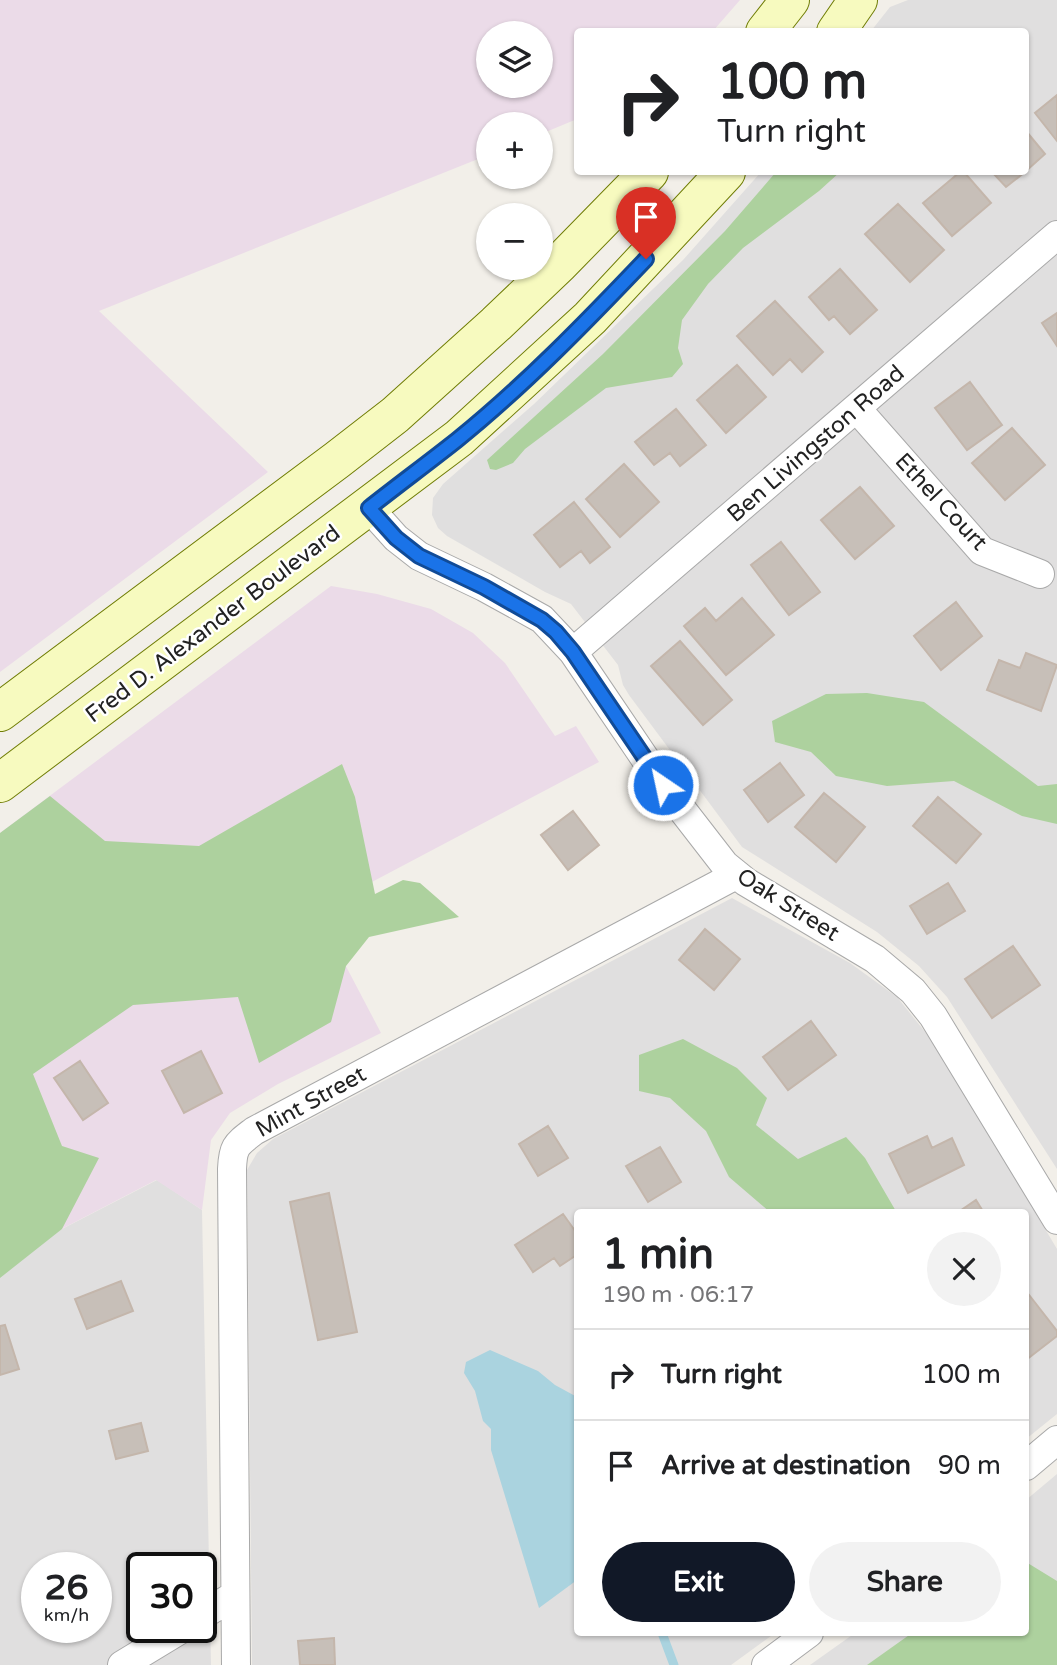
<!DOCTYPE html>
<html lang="en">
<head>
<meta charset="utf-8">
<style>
  body { margin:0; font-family:"Varela Round",sans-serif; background:#f2f2f2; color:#202124; height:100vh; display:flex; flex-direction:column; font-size:26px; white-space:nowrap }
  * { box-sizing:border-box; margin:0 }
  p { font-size:23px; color:#757577 }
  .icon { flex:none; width:38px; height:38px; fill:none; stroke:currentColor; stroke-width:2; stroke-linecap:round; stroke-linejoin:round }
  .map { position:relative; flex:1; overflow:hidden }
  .sheet { position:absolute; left:574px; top:1209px; width:455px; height:427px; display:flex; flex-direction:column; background:#fff; border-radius:7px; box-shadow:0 2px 5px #0004 }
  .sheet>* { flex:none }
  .hud { position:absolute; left:574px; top:28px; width:455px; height:147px; border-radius:7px; box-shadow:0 2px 5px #0004; background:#fff; color:#202124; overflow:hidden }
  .fabs { position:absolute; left:476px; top:21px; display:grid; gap:14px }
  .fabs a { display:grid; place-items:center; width:77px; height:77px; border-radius:50%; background:#fff; box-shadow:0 2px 5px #0004; font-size:35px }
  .speed { position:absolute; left:21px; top:1552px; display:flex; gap:14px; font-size:35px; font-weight:700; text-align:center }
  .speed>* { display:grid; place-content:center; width:91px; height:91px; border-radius:50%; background:#fff; box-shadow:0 2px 5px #0004; line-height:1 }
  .speed small { font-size:18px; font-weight:400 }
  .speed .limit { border:4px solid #111; border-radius:10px; background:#fff; color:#111 }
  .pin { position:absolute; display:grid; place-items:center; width:60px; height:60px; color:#fff; margin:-72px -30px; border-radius:50% 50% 50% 0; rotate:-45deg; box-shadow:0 0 7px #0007 }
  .pin .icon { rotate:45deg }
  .me { position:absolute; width:77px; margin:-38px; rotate:326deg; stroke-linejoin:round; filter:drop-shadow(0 0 5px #0008) }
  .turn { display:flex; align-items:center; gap:24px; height:147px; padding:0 28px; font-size:32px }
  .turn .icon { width:91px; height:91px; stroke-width:2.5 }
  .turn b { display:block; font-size:49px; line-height:60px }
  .round { display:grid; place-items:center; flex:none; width:74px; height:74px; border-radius:37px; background:#f2f2f2 }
  .overview { display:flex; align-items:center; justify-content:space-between; height:119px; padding:0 28px }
  h1 { font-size:42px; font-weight:700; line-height:52px }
  .primary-button { display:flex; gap:14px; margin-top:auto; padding:14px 28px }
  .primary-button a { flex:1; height:80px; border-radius:42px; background:#111827; color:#fff; font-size:28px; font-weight:700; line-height:80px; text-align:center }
  .primary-button a+a { background:#f2f2f2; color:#202124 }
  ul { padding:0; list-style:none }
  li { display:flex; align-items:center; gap:21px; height:91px; padding:0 28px; border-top:2px solid #e0e0e0 }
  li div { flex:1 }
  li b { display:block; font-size:26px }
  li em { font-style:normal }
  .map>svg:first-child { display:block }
  .residential { fill:#e0dfdf; fill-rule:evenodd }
  .industrial { fill:#ebdbe8; fill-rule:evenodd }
  .forest { fill:#add19e }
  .water { fill:#aad3df }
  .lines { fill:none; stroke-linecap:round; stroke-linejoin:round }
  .stream { stroke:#aad3df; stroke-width:9 }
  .building { fill:#c7bfb8; stroke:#c4b6ab; stroke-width:2 }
  .minor-casing { stroke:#a9a9a9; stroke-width:30 }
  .secondary-casing { stroke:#707d05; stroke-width:40 }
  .minor { stroke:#fff; stroke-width:28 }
  .secondary { stroke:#f7fabf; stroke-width:38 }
  .route-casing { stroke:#114b97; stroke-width:18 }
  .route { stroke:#1a73e8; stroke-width:12 }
  .labels { text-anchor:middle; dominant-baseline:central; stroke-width:5; stroke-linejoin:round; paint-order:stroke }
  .street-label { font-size:23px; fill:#222; stroke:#fff }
</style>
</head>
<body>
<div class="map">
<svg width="1057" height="1665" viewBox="0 0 1057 1665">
  <rect width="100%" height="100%" fill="#f2efe9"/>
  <path class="residential" d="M 908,0 L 1057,0 L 1057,1169 L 947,997 L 919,966 L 877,932 L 742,847 L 629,695 L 623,685 L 618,665 L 571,604 L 545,592 L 447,536 L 438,528 L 432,515 L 433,498 L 443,484 L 534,404 L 683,260 L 761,172 L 1026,172 L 1026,32 L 871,31 L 890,7 Z
    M 732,898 L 850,963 L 897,997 L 934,1043 L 1057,1249 L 1057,1414 L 1026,1439 L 1026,1213 L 578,1213 L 578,1633 L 775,1633 L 731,1665 L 252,1665 L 247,1170 L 257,1153 L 273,1139 Z
    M 157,1180 L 202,1210 L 211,1665 L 0,1665 L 0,1261 ZM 37,1568 L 96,1568 L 96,1628 L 37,1628 ZM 142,1568 L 201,1568 L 201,1628 L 142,1628 Z
    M 1057,1474 L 1057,1665 L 810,1665 L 855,1633 L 1026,1633 L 1026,1500 Z"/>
  <path class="industrial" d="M 0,0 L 740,0 L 713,31 L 578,32 L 577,119 L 541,134 L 541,124 L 488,124 L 488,155 L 99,311 L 268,472 L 0,672 ZM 488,33 L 541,33 L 541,86 L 488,86 Z
    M 331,586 L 377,594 L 431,609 L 473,633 L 505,663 L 555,736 L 576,726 L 599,762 L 317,911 L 381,1033 L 278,1084 L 230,1113 L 211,1140 L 202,1210 L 156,1180 L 0,1261 L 0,833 Z"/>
  <path class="forest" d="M 776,172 L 840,172 L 819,191 L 743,248 L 708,284 L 682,320 L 678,348 L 683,364 L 672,377 L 606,388 L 525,449 L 513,463 L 496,470 L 490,469 L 487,460 L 603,354 L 725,231 Z
    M 867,693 L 924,702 L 1038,786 L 1057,784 L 1057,824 L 1022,816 L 954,781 L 887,786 L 836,776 L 811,752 L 775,742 L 772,721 L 826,694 Z
    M 342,764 L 355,797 L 375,894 L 403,880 L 420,883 L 459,917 L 369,937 L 346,966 L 331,1022 L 259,1063 L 238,997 L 133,1005 L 33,1074 L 62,1146 L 99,1158 L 62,1229 L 0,1278 L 0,833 L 50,796 L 105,841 L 199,846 Z
    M 683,1039 L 737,1068 L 767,1098 L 756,1125 L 798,1159 L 846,1137 L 865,1158 L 897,1213 L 771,1213 L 729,1177 L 706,1131 L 670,1098 L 639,1091 L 639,1055 Z
    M 1026,1562 L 1057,1581 L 1057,1665 L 867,1665 L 912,1633 L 1026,1633 Z"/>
  <path class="water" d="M 490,1350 L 538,1371 L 555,1385 L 577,1397 L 577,1580 L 539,1608 L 491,1450 L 491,1429 L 483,1421 L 475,1391 L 464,1373 L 466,1362 Z"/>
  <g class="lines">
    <path class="stream" d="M 662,1633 L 674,1665"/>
  </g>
  <path class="building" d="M 1057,95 L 1057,141 L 1035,113 Z
    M 1026,131 L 1045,154 L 1026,171 Z
    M 960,172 L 964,172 L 991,203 L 952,236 L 923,203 Z
    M 992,172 L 1025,172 L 1006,187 Z
    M 898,204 L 944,250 L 910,282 L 865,234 Z
    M 840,269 L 877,310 L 850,334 L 834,316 L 829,320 L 809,297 Z
    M 775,301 L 823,352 L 802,372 L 790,359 L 773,375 L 737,336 Z
    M 1057,313 L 1057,346 L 1042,323 Z
    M 737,365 L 766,397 L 726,433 L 697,400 Z
    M 970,382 L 1002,425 L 967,450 L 935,408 Z
    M 676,409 L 706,445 L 680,466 L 670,453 L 654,465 L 635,442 Z
    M 1012,428 L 1045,465 L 1005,500 L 972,463 Z
    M 624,464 L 659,502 L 620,537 L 586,499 Z
    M 860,487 L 894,526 L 855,559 L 821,520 Z
    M 574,502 L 610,547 L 590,563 L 581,551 L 560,567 L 534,535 Z
    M 781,542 L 820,592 L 789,615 L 751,565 Z
    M 742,598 L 774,635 L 726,675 L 684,626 L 705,608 L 716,621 Z
    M 956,602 L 982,636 L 941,670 L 914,636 Z
    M 680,641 L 732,700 L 703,725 L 651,666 Z
    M 1026,653 L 1057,665 L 1041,711 L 987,690 L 999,660 L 1020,668 Z
    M 780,763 L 804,795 L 768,822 L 744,790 Z
    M 824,793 L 865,827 L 836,862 L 795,827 Z
    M 938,797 L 981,834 L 956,863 L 913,826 Z
    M 573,811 L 599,845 L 568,870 L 541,835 Z
    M 948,883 L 965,911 L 927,934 L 910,906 Z
    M 705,929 L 740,959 L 714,990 L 679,960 Z
    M 1013,946 L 1040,985 L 992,1018 L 965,979 Z
    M 811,1021 L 836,1055 L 788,1090 L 763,1057 Z
    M 201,1051 L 222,1093 L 184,1113 L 162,1071 Z
    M 80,1061 L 108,1103 L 83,1120 L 54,1078 Z
    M 548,1126 L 568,1158 L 538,1176 L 519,1144 Z
    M 927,1136 L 932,1148 L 952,1138 L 964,1165 L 908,1193 L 889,1154 Z
    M 660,1147 L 681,1182 L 648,1202 L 626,1166 Z
    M 329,1193 L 357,1332 L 318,1340 L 290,1202 Z
    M 976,1200 L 984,1213 L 957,1213 Z
    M 563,1214 L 578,1235 L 578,1254 L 560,1266 L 554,1258 L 533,1272 L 515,1245 Z
    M 121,1281 L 133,1311 L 87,1329 L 75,1299 Z
    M 1026,1291 L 1057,1331 L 1057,1336 L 1026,1360 Z
    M 5,1325 L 19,1369 L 0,1375 L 0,1326 Z
    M 141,1423 L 148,1451 L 116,1459 L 109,1431 Z
    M 334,1638 L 335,1665 L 300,1665 L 298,1641 Z"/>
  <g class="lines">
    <defs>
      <path id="minor" d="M 857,409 L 982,551 L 1040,574
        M 369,508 L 396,538 L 419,556 L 484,587 L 542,619 L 573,652 L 663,785 L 725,865 L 746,882 L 875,959 L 913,991 L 933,1016 L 1057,1220
        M 573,652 L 1057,235
        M 1026,1466 L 1057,1440
        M 201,1616 L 235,1595
        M 122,1665 L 183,1628
        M 236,1665 L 232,1169 C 233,1146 236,1145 254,1131 L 736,875
        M 766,1665 L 809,1633"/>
      <path id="secondary" d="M 765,32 L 790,0
        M 836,32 L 858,0
        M 0,712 L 337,460 L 395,415 L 496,324 L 559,264 L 649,172
        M 0,783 L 459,438 L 590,318 L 726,172"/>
    </defs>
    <use href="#minor" class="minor-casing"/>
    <use href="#secondary" class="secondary-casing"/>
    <use href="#minor" class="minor"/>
    <use href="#secondary" class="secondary"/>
  </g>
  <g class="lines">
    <defs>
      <path id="route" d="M 646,259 C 586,322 525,385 457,440 C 428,463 398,485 369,508 L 396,538 L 419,556 L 484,587 L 542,620 L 556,632 L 573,652 L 663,785"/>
    </defs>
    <use href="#route" class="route-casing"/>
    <use href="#route" class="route"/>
  </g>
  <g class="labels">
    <g class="street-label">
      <text transform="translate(816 444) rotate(-41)">Ben Livingston Road</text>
      <text transform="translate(941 502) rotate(47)">Ethel Court</text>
      <text transform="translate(213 624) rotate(-37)">Fred D. Alexander Boulevard</text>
      <text transform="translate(788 905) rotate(32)">Oak Street</text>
      <text transform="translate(311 1102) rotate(-29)">Mint Street</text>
    </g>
  </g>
</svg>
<div class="fabs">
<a><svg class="icon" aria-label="layers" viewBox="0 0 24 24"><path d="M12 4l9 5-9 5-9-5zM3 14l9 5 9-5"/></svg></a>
<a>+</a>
<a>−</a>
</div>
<div class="speed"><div>26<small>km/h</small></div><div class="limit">30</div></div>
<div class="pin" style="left:646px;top:259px;background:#d93025"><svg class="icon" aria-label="arrive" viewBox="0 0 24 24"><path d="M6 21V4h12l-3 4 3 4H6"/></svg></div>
<svg class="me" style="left:663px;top:785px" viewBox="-20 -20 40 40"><circle r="17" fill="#1a73e8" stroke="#fff" stroke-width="3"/><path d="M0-11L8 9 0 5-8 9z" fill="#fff"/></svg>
<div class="hud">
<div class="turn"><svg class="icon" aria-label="right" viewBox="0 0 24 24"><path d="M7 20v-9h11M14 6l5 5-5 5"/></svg><div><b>100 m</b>Turn right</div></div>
</div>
<section class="sheet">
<div class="overview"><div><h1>1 min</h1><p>190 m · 06:17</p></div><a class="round"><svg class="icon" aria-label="close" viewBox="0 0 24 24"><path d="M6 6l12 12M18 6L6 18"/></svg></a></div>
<ul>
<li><svg class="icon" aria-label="right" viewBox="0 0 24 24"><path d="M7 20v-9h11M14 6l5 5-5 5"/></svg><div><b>Turn right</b></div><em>100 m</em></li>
<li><svg class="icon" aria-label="arrive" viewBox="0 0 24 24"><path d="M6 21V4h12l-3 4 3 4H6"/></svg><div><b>Arrive at destination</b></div><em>90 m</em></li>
</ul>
<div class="primary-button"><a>Exit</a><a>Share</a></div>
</section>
</div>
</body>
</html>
